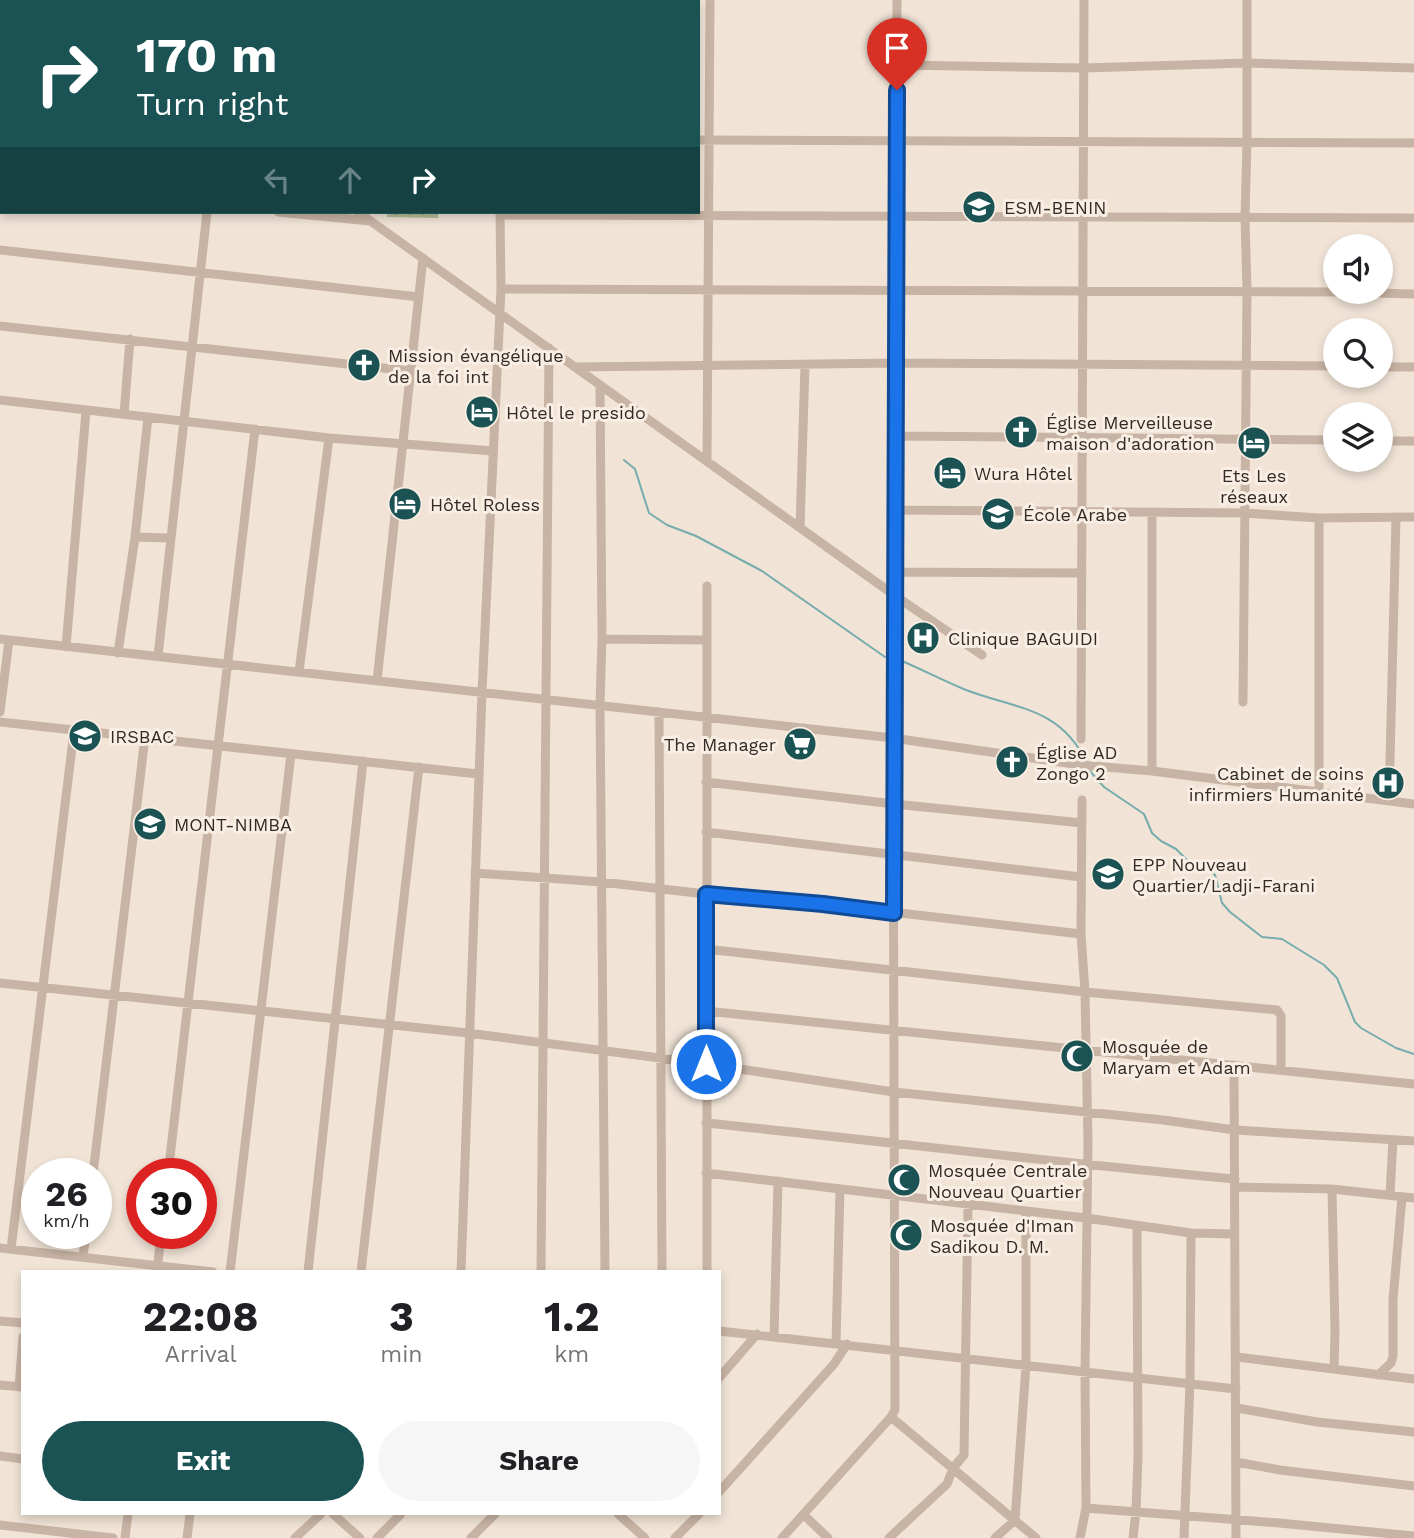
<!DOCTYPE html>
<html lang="en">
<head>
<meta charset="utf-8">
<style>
  body { margin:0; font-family:"Work Sans",sans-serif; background:#f6f6f6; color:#202124; height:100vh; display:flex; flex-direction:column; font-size:26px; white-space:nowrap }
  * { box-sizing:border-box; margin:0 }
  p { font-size:23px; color:#757577 }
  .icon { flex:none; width:38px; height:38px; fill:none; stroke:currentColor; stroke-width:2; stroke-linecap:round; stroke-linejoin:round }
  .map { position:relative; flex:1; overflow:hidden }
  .details { position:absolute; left:21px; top:1270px; width:700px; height:245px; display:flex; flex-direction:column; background:#fff; border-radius:0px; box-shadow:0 4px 10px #0003 }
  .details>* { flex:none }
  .hud { position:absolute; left:0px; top:0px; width:700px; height:214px; box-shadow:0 4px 10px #0003; background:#1b5254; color:#fff; overflow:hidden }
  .fabs { position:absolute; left:1323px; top:234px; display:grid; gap:14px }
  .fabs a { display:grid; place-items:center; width:70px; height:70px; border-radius:50%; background:#fff; box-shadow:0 4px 10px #0003; font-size:35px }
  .speed { position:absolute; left:21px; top:1158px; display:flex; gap:14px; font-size:35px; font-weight:700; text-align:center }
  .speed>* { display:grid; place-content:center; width:91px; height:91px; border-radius:50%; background:#fff; box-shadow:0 4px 10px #0003; line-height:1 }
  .speed small { font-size:18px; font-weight:400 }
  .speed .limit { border:10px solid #d22; background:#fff; color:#111 }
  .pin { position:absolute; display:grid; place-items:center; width:60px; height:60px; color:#fff; margin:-72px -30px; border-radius:50% 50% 50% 0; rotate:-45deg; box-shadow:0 0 7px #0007 }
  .pin .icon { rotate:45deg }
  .me { position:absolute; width:77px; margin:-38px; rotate:0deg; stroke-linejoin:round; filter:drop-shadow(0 0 5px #0008) }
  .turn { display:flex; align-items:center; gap:24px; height:147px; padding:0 21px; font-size:32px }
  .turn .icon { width:91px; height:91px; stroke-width:2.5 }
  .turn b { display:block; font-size:49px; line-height:60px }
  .lanes { display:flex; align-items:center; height:66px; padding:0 21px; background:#0003; justify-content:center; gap:35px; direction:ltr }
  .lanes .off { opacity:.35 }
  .eta { display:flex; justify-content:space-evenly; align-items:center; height:119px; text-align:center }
  .eta b { font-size:42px; font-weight:700; line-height:49px }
  .button { display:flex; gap:14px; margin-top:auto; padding:14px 21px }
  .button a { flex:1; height:80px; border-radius:42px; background:#1b5254; color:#fff; font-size:28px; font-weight:700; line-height:80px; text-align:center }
  .button a+a { background:#f6f6f6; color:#202124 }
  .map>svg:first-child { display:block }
  .grass { fill:url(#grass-dots) }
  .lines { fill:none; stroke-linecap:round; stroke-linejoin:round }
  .stream { stroke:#76acad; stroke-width:2 }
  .minor { stroke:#c8b4a4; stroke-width:9 }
  .route-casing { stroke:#114b97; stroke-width:18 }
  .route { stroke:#1a73e8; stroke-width:12 }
  .labels { text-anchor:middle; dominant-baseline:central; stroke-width:6; stroke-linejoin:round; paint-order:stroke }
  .poi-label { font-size:18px; fill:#332a25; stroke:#f9eee3; text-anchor:start }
</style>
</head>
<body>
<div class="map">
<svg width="1414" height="1538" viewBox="0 0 1414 1538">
  <defs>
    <pattern id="grass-dots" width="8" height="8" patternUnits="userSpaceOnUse" patternTransform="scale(1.75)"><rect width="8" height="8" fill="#b3bf98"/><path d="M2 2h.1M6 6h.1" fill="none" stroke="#9aa483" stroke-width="1.8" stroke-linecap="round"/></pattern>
  </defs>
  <rect width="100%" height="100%" fill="#f1e4d7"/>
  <path class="grass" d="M 387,212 L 438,212 L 438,218 L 387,217 Z"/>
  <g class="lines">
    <path class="stream" d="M 624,460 L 635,469 L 649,513 L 667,525 L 696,536 L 762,571 L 885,657
      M 902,661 C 923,670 944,681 966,690 C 1016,709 1059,707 1086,761
      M 1089,770 L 1104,787 L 1144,814 L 1152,833 L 1161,841 L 1176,849 L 1187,860 L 1203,865 L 1215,875 L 1222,903 L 1230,912 L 1262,937 L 1282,939 L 1324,965 L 1337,978 L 1355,1022 L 1361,1028 L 1396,1048 L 1414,1054"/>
    <path class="minor" d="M 64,0 L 67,2
      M 14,2 L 14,0
      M 307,2 L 307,0
      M 514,2 L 514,0
      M 897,65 L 1084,68 L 1247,63 L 1414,68
      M 0,102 L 2,102
      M 0,130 L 2,111
      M 698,140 L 1414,143
      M 0,176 L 2,177
      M 278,212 L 371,221
      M 358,212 L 894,595 L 982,655
      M 500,215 L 1414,218
      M 0,250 L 419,297
      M 501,289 L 1335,292
      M 1338,292 L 1414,294
      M 0,326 L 411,371
      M 575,367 L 896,363 L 1335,366
      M 1381,367 L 1414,367
      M 600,385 L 602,639 L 600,705 L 605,1272
      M 0,400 L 329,438 L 493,451
      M 124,414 L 130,339
      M 895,436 L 1335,440
      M 1381,441 L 1414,441
      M 707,461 L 710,0
      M 895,510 L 1244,513 L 1319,518 L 1414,517
      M 1319,518 L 1319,793
      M 800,528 L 805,365
      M 135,537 L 171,538
      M 894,572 L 1082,573
      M 707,586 L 707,1272
      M 0,639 L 893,738 L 1081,765 L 1152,771 L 1414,804
      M 602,639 L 706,640
      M 66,647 L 86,411
      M 118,653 L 135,537 L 148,417
      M 158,656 L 207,212
      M 299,672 L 329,438
      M 377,681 L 423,258
      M 1243,702 L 1247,291 L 1245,218 L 1247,142 L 1247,0
      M 0,712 L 9,640
      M 659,712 L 662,1272
      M 0,722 L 478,774
      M 1081,739 L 1084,0
      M 1152,771 L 1152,512
      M 706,782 L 894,804 L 1082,823
      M 1389,801 L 1396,517
      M 706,832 L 1081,877
      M 475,873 L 601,882 L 706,894 L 823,904 L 1081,934
      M 706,949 L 1085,992 L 1277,1010 L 1281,1016 L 1281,1070
      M 0,983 L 468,1033 L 706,1064 L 894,1092 L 1163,1120 L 1235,1130 L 1414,1141
      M 706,1011 L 1414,1084
      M 1234,1065 L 1236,1538
      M 706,1123 C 882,1141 1058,1163 1235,1179
      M 706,1173 L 1086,1218 L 1191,1233 L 1234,1234
      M 93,1174 L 145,737
      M 168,1174 L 255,429
      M 1235,1187 L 1332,1189 L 1414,1198
      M 1332,1189 L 1335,1332 L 1334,1369
      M 1390,1195 L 1393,1140
      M 0,1248 L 213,1272
      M 11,1249 L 74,731
      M 83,1256 L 86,1234
      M 157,1272 L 161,1234
      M 230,1272 L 291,754
      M 308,1272 L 363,761
      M 361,1272 L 419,767
      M 461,1272 L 482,693 L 501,289 L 500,212
      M 541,1272 L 549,348
      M 0,1321 L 23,1323
      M 719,1331 L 1236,1389
      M 774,1336 L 778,1181
      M 836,1343 L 840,1189
      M 1237,1357 L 1414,1379
      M 1378,1375 L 1391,1363 L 1393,1356 L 1393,1300 L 1402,1197
      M 719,1378 L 757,1334
      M 0,1385 L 23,1387
      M 19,1387 L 23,1337
      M 1237,1408 L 1317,1422 L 1414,1432
      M 891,1417 L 1036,1538
      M 0,1456 L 23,1459
      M 1236,1462 L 1280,1470 L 1414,1486
      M 719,1492 L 834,1364 L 847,1344
      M 1086,1508 L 1279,1523 L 1414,1536
      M 333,1514 L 360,1538
      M 618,1514 L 645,1538
      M 804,1515 L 828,1538
      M 0,1525 L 113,1538
      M 125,1538 L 128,1514
      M 187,1538 L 190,1514
      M 295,1538 L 321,1514
      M 377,1538 L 401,1514
      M 471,1538 L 495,1514
      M 675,1538 L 699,1514
      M 782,1538 L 891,1417 L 895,1410 L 893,738 L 897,0
      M 889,1538 L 947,1484 L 953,1468 L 964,1455 L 968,1205
      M 995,1538 L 1015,1520 L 1026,1365 L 1026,1212
      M 1080,1538 L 1086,1508 L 1085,1372 L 1088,1141 L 1085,992 L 1081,934 L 1082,800
      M 1133,1538 L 1136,1511 L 1138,1456 L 1137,1226
      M 1184,1538 L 1190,1383 L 1191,1233"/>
  </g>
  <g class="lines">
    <defs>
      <path id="route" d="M 706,1064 L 706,894 L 823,904 L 894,913 L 897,90"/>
    </defs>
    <use href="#route" class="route-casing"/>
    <use href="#route" class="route"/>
  </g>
  <defs>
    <symbol id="school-disc" viewBox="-11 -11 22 22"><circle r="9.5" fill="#1b5254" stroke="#f9eee3"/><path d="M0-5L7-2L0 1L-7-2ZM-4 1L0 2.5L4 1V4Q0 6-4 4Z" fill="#fff"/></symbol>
    <symbol id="church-disc" viewBox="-11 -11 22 22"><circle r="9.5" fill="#1b5254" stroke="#f9eee3"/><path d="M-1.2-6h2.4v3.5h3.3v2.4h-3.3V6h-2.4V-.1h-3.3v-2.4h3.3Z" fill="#fff"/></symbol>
    <symbol id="hotel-disc" viewBox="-11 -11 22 22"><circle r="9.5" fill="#1b5254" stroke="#f9eee3"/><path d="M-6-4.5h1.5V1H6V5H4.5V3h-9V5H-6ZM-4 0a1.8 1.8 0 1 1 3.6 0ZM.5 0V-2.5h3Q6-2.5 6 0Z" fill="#fff"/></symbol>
    <symbol id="hospital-disc" viewBox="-11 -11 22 22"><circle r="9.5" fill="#1b5254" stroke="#f9eee3"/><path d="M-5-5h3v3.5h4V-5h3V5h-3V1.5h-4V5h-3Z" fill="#fff"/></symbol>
    <symbol id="supermarket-disc" viewBox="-11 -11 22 22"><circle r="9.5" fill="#1b5254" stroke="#f9eee3"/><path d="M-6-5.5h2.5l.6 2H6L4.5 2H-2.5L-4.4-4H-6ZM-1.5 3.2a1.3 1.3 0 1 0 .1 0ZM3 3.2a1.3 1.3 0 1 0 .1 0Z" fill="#fff"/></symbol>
    <symbol id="mosque-disc" viewBox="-11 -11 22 22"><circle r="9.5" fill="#1b5254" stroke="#f9eee3"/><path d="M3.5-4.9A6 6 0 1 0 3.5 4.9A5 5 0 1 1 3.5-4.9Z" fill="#fff"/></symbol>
  </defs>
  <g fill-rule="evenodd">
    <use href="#school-disc" x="960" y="188" width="38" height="38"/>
    <use href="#church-disc" x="345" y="346" width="38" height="38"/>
    <use href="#hotel-disc" x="463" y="393" width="38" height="38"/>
    <use href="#church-disc" x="1002" y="413" width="38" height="38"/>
    <use href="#hotel-disc" x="1235" y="424" width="38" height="38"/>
    <use href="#hotel-disc" x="931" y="454" width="38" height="38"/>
    <use href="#hotel-disc" x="386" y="485" width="38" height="38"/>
    <use href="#school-disc" x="979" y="495" width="38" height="38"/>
    <use href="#hospital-disc" x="904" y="619" width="38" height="38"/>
    <use href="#school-disc" x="66" y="717" width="38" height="38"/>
    <use href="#supermarket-disc" x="781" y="725" width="38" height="38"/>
    <use href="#church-disc" x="993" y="743" width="38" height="38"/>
    <use href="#hospital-disc" x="1369" y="764" width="38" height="38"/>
    <use href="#school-disc" x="131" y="805" width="38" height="38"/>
    <use href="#school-disc" x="1089" y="855" width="38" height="38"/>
    <use href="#mosque-disc" x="1058" y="1037" width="38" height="38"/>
    <use href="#mosque-disc" x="885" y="1161" width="38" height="38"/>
    <use href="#mosque-disc" x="887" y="1216" width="38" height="38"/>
  </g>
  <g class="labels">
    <g class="poi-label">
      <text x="1004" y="207">ESM-BENIN</text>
      <text x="388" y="355">Mission évangélique<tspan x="388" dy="21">de la foi int</tspan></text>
      <text x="506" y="412">Hôtel le presido</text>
      <text x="1046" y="422">Église Merveilleuse<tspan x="1046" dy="21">maison d'adoration</tspan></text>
      <text x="974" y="473">Wura Hôtel</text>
      <text x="1254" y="475" text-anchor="middle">Ets Les<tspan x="1254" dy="21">réseaux</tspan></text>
      <text x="430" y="504">Hôtel Roless</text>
      <text x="1023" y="514">École Arabe</text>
      <text x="948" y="638">Clinique BAGUIDI</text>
      <text x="110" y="736">IRSBAC</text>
      <text x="776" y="744" text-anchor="end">The Manager</text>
      <text x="1036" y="752">Église AD<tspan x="1036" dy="21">Zongo 2</tspan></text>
      <text x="1364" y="773" text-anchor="end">Cabinet de soins<tspan x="1364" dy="21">infirmiers Humanité</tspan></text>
      <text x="174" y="824">MONT-NIMBA</text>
      <text x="1132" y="864">EPP Nouveau<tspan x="1132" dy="21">Quartier/Ladji-Farani</tspan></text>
      <text x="1102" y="1046">Mosquée de<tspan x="1102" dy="21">Maryam et Adam</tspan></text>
      <text x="928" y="1170">Mosquée Centrale<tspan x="928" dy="21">Nouveau Quartier</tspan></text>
      <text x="930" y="1225">Mosquée d'Iman<tspan x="930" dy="21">Sadikou D. M.</tspan></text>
    </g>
  </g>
</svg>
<div class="fabs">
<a><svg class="icon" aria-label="sound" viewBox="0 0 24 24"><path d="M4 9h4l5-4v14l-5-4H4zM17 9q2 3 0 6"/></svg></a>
<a><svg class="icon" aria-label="search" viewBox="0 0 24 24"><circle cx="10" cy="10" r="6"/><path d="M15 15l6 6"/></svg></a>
<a><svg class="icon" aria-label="layers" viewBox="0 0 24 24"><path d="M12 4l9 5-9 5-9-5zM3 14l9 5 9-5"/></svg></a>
</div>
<div class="speed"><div>26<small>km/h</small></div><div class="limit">30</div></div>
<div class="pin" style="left:897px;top:90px;background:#d93025"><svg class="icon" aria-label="arrive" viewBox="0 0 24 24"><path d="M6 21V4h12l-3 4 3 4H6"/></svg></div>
<svg class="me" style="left:706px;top:1064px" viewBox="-20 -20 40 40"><circle r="17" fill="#1a73e8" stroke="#fff" stroke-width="3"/><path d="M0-11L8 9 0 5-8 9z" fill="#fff"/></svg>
<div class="hud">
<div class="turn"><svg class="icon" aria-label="right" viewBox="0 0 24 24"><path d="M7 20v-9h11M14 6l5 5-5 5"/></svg><div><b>170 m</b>Turn right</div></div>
<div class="lanes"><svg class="icon off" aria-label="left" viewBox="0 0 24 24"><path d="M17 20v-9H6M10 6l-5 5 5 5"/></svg><svg class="icon off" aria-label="ahead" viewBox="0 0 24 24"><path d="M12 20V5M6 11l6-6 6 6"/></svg><svg class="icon" aria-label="right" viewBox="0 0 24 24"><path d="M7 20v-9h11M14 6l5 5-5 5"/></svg></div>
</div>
<section class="details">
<div class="eta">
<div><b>22:08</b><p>Arrival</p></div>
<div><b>3</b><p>min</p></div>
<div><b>1.2</b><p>km</p></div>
</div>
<div class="button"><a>Exit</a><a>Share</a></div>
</section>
</div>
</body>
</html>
